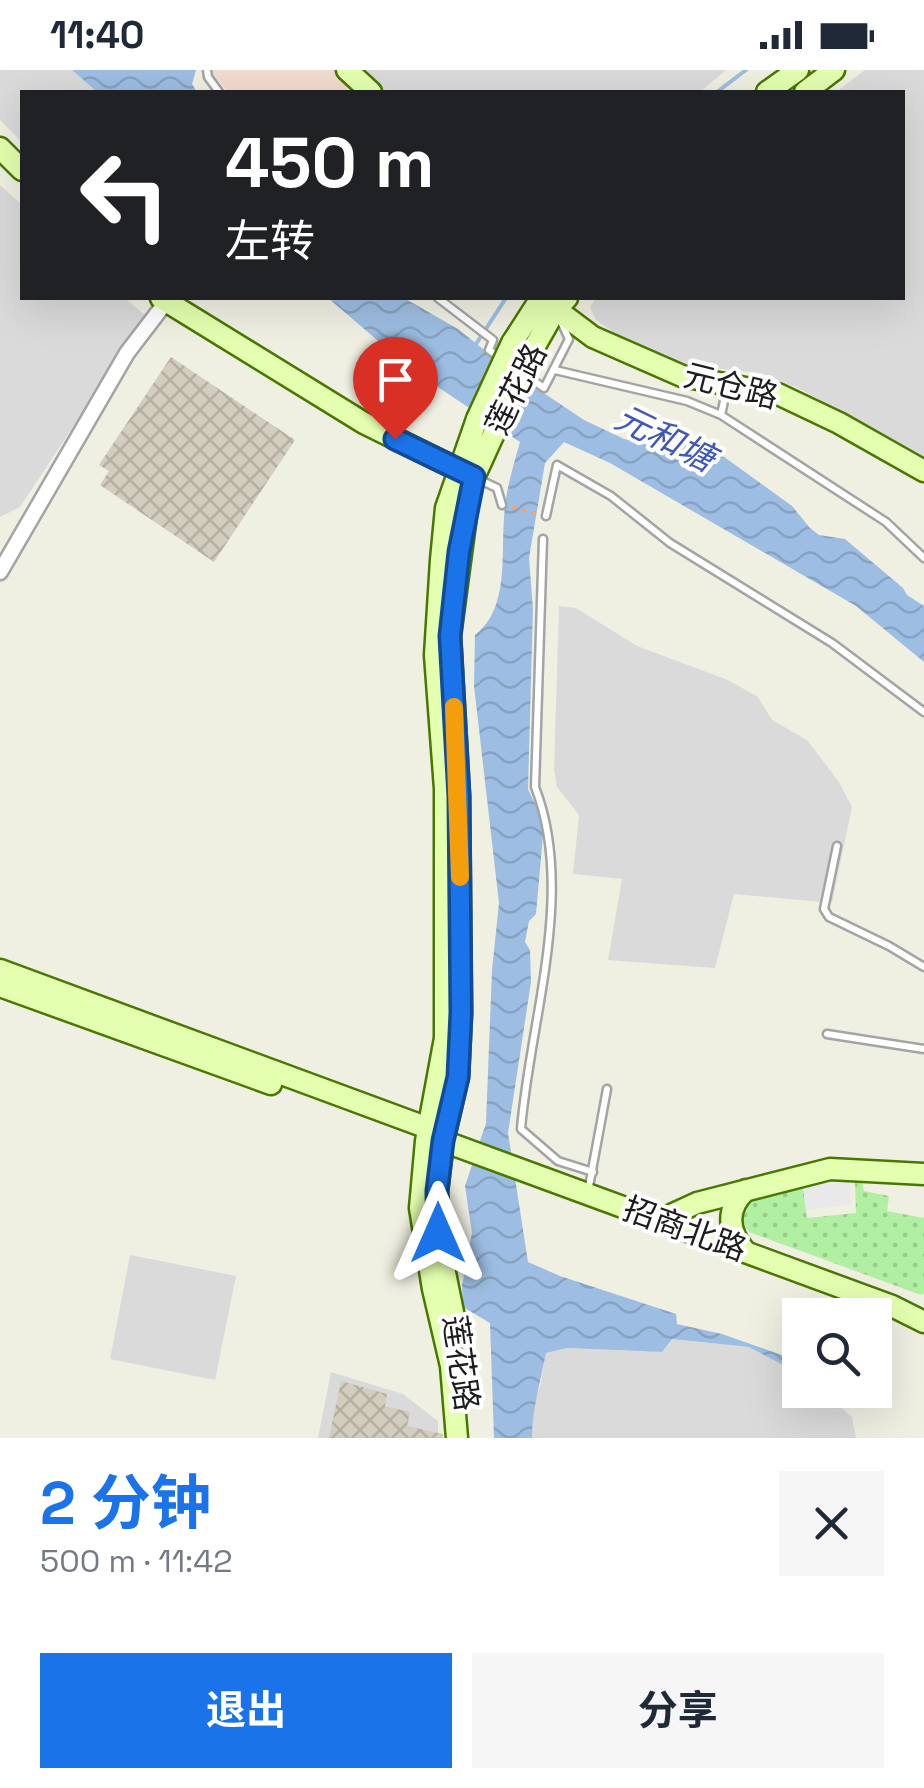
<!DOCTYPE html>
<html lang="zh">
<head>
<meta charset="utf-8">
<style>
  body { margin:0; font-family:"Space Grotesk","Noto Sans SC",sans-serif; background:#f6f6f7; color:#1f2937; height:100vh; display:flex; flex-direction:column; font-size:38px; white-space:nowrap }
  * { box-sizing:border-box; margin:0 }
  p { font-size:32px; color:#747a83 }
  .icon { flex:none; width:55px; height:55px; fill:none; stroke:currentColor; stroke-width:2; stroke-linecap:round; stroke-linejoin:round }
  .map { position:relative; height:1368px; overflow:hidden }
  .details { display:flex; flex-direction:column; background:#fff; flex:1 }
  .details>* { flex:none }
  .top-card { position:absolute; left:20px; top:20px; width:885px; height:210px; border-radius:0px; box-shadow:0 10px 40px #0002; background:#202124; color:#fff; overflow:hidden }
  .controls { position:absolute; left:782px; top:1228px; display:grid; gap:20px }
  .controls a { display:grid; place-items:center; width:110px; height:110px; border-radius:0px; background:#fff; box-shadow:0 10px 40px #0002; font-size:50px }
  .pin { position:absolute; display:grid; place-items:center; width:85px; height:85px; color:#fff; margin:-102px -42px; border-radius:50% 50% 50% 0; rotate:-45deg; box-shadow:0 0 10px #0007 }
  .pin .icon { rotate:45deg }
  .me { position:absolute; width:110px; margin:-55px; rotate:0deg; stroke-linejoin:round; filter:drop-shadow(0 0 8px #0008) }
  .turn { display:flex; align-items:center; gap:35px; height:210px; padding:0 40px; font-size:45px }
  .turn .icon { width:130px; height:130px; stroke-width:2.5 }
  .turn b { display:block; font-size:70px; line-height:85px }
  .round { display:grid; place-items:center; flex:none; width:105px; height:105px; border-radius:0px; background:#f6f6f7 }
  .headline { display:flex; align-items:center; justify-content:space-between; height:170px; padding:0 40px }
  h1 { font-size:60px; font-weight:700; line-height:75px; color:#1a73e8 }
  .action { display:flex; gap:20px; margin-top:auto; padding:20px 40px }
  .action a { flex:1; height:115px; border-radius:0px; background:#1a73e8; color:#fff; font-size:40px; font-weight:700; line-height:115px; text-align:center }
  .action a+a { background:#f6f6f7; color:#1f2937 }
  .status { display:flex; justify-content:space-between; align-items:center; height:70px; padding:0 50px; background:#fff; direction:ltr }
  .status svg { height:28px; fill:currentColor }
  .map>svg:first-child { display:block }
  .residential { fill:#dbdada }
  .commercial { fill:#f2dbcf }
  .grass { fill:url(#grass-dots) }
  .parking { fill:#e9e9e9 }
  .water { fill:url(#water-waves) }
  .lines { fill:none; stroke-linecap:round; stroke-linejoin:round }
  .stream { stroke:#9dbee2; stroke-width:4 }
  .building { fill:url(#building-cross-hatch) }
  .lane-casing { stroke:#a4a4a4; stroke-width:11 }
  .street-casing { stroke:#a4a4a4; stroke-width:19 }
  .secondary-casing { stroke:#477800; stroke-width:25 }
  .path { stroke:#ffa163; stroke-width:2.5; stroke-dasharray:5 5; stroke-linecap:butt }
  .lane { stroke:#fff; stroke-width:6 }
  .street { stroke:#fff; stroke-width:14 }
  .secondary { stroke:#e4ffb0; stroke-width:20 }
  .secondary-bridge-casing { stroke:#477800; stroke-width:25; stroke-linecap:butt }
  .secondary-bridge { stroke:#e4ffb0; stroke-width:20 }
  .route-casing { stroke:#114b97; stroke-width:25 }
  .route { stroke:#1a73e8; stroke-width:18 }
  .slow { stroke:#f59e0b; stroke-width:18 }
  .labels { text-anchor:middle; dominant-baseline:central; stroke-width:8; stroke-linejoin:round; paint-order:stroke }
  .street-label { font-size:32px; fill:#1d1d1d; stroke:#fff }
  .water-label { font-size:35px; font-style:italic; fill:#4058b6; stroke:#fff }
</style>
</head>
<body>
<div class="status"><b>11:40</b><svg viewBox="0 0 49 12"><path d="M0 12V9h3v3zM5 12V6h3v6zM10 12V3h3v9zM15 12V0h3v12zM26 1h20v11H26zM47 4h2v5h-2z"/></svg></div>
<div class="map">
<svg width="924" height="1368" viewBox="0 0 924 1368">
  <defs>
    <pattern id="grass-dots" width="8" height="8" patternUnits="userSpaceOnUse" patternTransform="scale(2.5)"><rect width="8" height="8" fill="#b1efa2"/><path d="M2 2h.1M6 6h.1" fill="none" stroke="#98cc8b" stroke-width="1.8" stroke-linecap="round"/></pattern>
    <pattern id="water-waves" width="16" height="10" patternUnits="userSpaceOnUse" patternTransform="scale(2.5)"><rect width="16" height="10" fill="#9dbee2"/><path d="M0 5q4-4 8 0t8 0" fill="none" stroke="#87a3c1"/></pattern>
    <pattern id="building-cross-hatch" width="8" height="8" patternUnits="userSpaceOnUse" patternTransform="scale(2.5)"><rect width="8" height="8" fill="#d3cdbe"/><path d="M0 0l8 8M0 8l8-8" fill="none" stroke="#b5b0a3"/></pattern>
  </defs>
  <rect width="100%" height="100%" fill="#efefe2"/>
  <path class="residential" d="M 0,0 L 72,0 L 97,22 L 22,22 L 22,72 L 0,50 Z
    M 363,0 L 726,0 L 700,22 L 387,22 Z
    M 865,0 L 924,0 L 924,388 L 798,318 L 761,303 L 680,295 L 638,280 L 596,250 L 590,237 L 596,228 L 902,228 L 902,22 L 836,22 Z
    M 0,115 L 22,135 L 22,228 L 125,228 L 146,246 L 20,437 L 0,447 Z
    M 559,536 L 576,538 L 637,576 L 728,610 L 758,627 L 772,650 L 807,670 L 839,712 L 852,737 L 832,833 L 734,824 L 715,898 L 608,890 L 622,809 L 573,804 L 579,745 L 557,717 L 554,700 Z
    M 130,1185 L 236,1206 L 215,1310 L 110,1289 Z
    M 671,1269 L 749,1277 L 800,1304 L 800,1320 L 821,1320 L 852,1347 L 856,1368 L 532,1368 L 534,1327 L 540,1317 L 546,1283 L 567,1278 L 661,1282 Z
    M 331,1302 L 403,1324 L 438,1351 L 438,1368 L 318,1368 Z"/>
  <path class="commercial" d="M 213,0 L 334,0 L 359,22 L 228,22 L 211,2 Z"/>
  <path class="grass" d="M 855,1111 L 862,1112 L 864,1121 L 889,1126 L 887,1141 L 924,1148 L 924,1223 L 921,1225 L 749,1162 C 723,1121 776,1122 803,1117 L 807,1148 L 856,1143 Z"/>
  <path class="parking" d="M 849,1111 L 852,1134 L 806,1140 L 803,1117 Z"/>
  <path class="water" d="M 72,0 L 196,0 L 192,14 L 197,22 L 97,22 Z
    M 328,228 L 404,228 L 458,259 L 508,299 L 584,350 L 624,369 L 666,378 L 671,371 L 678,370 L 696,377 L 699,371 L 709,376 L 792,436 L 810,458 L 819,465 L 845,469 L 903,518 L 907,525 L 924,536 L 924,592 L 856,536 L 610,393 L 564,372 L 545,393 L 529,488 L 533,539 L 528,719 L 544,753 L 536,844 L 529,851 L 525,872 L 530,880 L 531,912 L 508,1063 L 528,1192 L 560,1206 L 676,1244 L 677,1254 L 722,1264 L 793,1289 L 800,1294 L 800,1304 L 749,1277 L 672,1269 L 662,1282 L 567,1278 L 546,1283 C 540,1314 533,1335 532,1368 L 494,1368 L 490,1253 L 463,1237 L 462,1215 L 472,1163 L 465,1116 L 486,1053 L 492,900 L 499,833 L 474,616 L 475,565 C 509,539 501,487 504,448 C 505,423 513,397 520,372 L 411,299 Z"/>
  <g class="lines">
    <path class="stream" d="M 717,22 L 746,0
      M 476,274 L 506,228"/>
  </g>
  <path class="building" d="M 171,287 L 295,370 L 214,492 L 100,415 L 109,401 L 99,395 Z
    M 341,1311 L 387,1324 L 385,1336 L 410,1342 L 407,1356 L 443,1364 L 443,1368 L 329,1368 Z"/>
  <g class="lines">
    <defs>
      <path id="lane" d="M 207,0 L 208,7 L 219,22
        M 438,228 L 493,270 L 489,280 L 544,318 L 569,269 L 562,254
        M 555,300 L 687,331 L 721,345 L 886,452 L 924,488
        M 721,345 L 727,317
        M 478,409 L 497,418 L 502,435
        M 546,446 L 557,395 L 611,426 L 670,473 L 832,573 L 924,642
        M 543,469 L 535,717 C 576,822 530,950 521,1059 L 558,1091 L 593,1102
        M 837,776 L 824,839 L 829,847 L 889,876 L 924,897
        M 827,964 L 924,979
        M 588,1122 L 607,1019"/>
      <path id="street" d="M 0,502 L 127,283 L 166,232"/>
      <path id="secondary" d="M 347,0 L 371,22
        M 767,22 L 798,0
        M 805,22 L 834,0
        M 0,78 L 22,100
        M 161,228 L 364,353 L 467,404
        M 541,228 L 593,267 L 682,306 L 778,324 L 839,353 L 924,401
        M 512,273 L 541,228
        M 528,288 L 556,239 L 567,228
        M 0,900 L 428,1058 L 443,1071 L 892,1236 L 924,1252
        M 0,916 L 271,1014
        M 660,1150 L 697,1133 L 830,1099 L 924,1104
        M 745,1181 C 727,1161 726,1138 746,1120
        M 458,1267 L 437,1163 L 437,1121 L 443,1071 L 458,1007 L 461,943 L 459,726 L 450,566 L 470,416 L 496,359
        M 457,1368 L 451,1296 L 433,1219 L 420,1138 L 426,1071 L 445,968 L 445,719 L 435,585 L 441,490 L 446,438 L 477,349"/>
    </defs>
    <use href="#lane" class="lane-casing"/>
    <use href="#street" class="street-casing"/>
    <use href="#secondary" class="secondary-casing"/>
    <path class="path" d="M 512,437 L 538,444"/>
    <use href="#lane" class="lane"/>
    <use href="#street" class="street"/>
    <use href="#secondary" class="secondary"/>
    <defs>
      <path id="secondary-bridge" d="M 477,349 L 512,273
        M 496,359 L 528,288"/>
    </defs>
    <use href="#secondary-bridge" class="secondary-bridge-casing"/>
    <use href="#secondary-bridge" class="secondary-bridge"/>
  </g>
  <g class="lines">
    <defs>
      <path id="route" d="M 395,369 L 474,407 L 459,482 L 450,566 L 459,726 L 461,943 L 458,1007 L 443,1071 L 437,1121 L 438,1163"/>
    </defs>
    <use href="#route" class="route-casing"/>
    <use href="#route" class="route"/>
    <path class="slow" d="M 454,637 L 460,807"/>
  </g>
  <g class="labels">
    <g class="street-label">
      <text transform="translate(731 316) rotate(14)">元仓路</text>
      <text transform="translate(516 319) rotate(-64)">莲花路</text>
      <text transform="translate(685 1159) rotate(20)">招商北路</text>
      <text transform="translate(461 1293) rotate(82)">莲花路</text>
    </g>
    <g class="water-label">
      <text transform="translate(665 368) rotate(26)">元和塘</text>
    </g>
  </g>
</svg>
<div class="controls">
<a><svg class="icon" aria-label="search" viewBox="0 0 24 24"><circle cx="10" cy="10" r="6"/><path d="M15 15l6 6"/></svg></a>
</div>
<div class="pin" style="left:395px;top:369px;background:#d93025"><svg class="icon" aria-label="arrive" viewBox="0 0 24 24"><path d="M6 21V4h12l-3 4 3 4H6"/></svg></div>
<svg class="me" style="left:438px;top:1163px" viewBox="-20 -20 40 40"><path d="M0-17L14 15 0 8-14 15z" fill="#1a73e8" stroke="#fff" stroke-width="4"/></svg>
<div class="top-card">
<div class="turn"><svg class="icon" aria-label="left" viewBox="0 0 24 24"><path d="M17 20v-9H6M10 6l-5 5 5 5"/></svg><div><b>450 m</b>左转</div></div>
</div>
</div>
<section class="details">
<div class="headline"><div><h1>2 分钟</h1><p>500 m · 11:42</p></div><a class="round"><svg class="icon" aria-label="close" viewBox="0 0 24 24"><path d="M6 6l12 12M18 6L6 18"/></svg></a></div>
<div class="action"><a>退出</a><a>分享</a></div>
</section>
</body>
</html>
